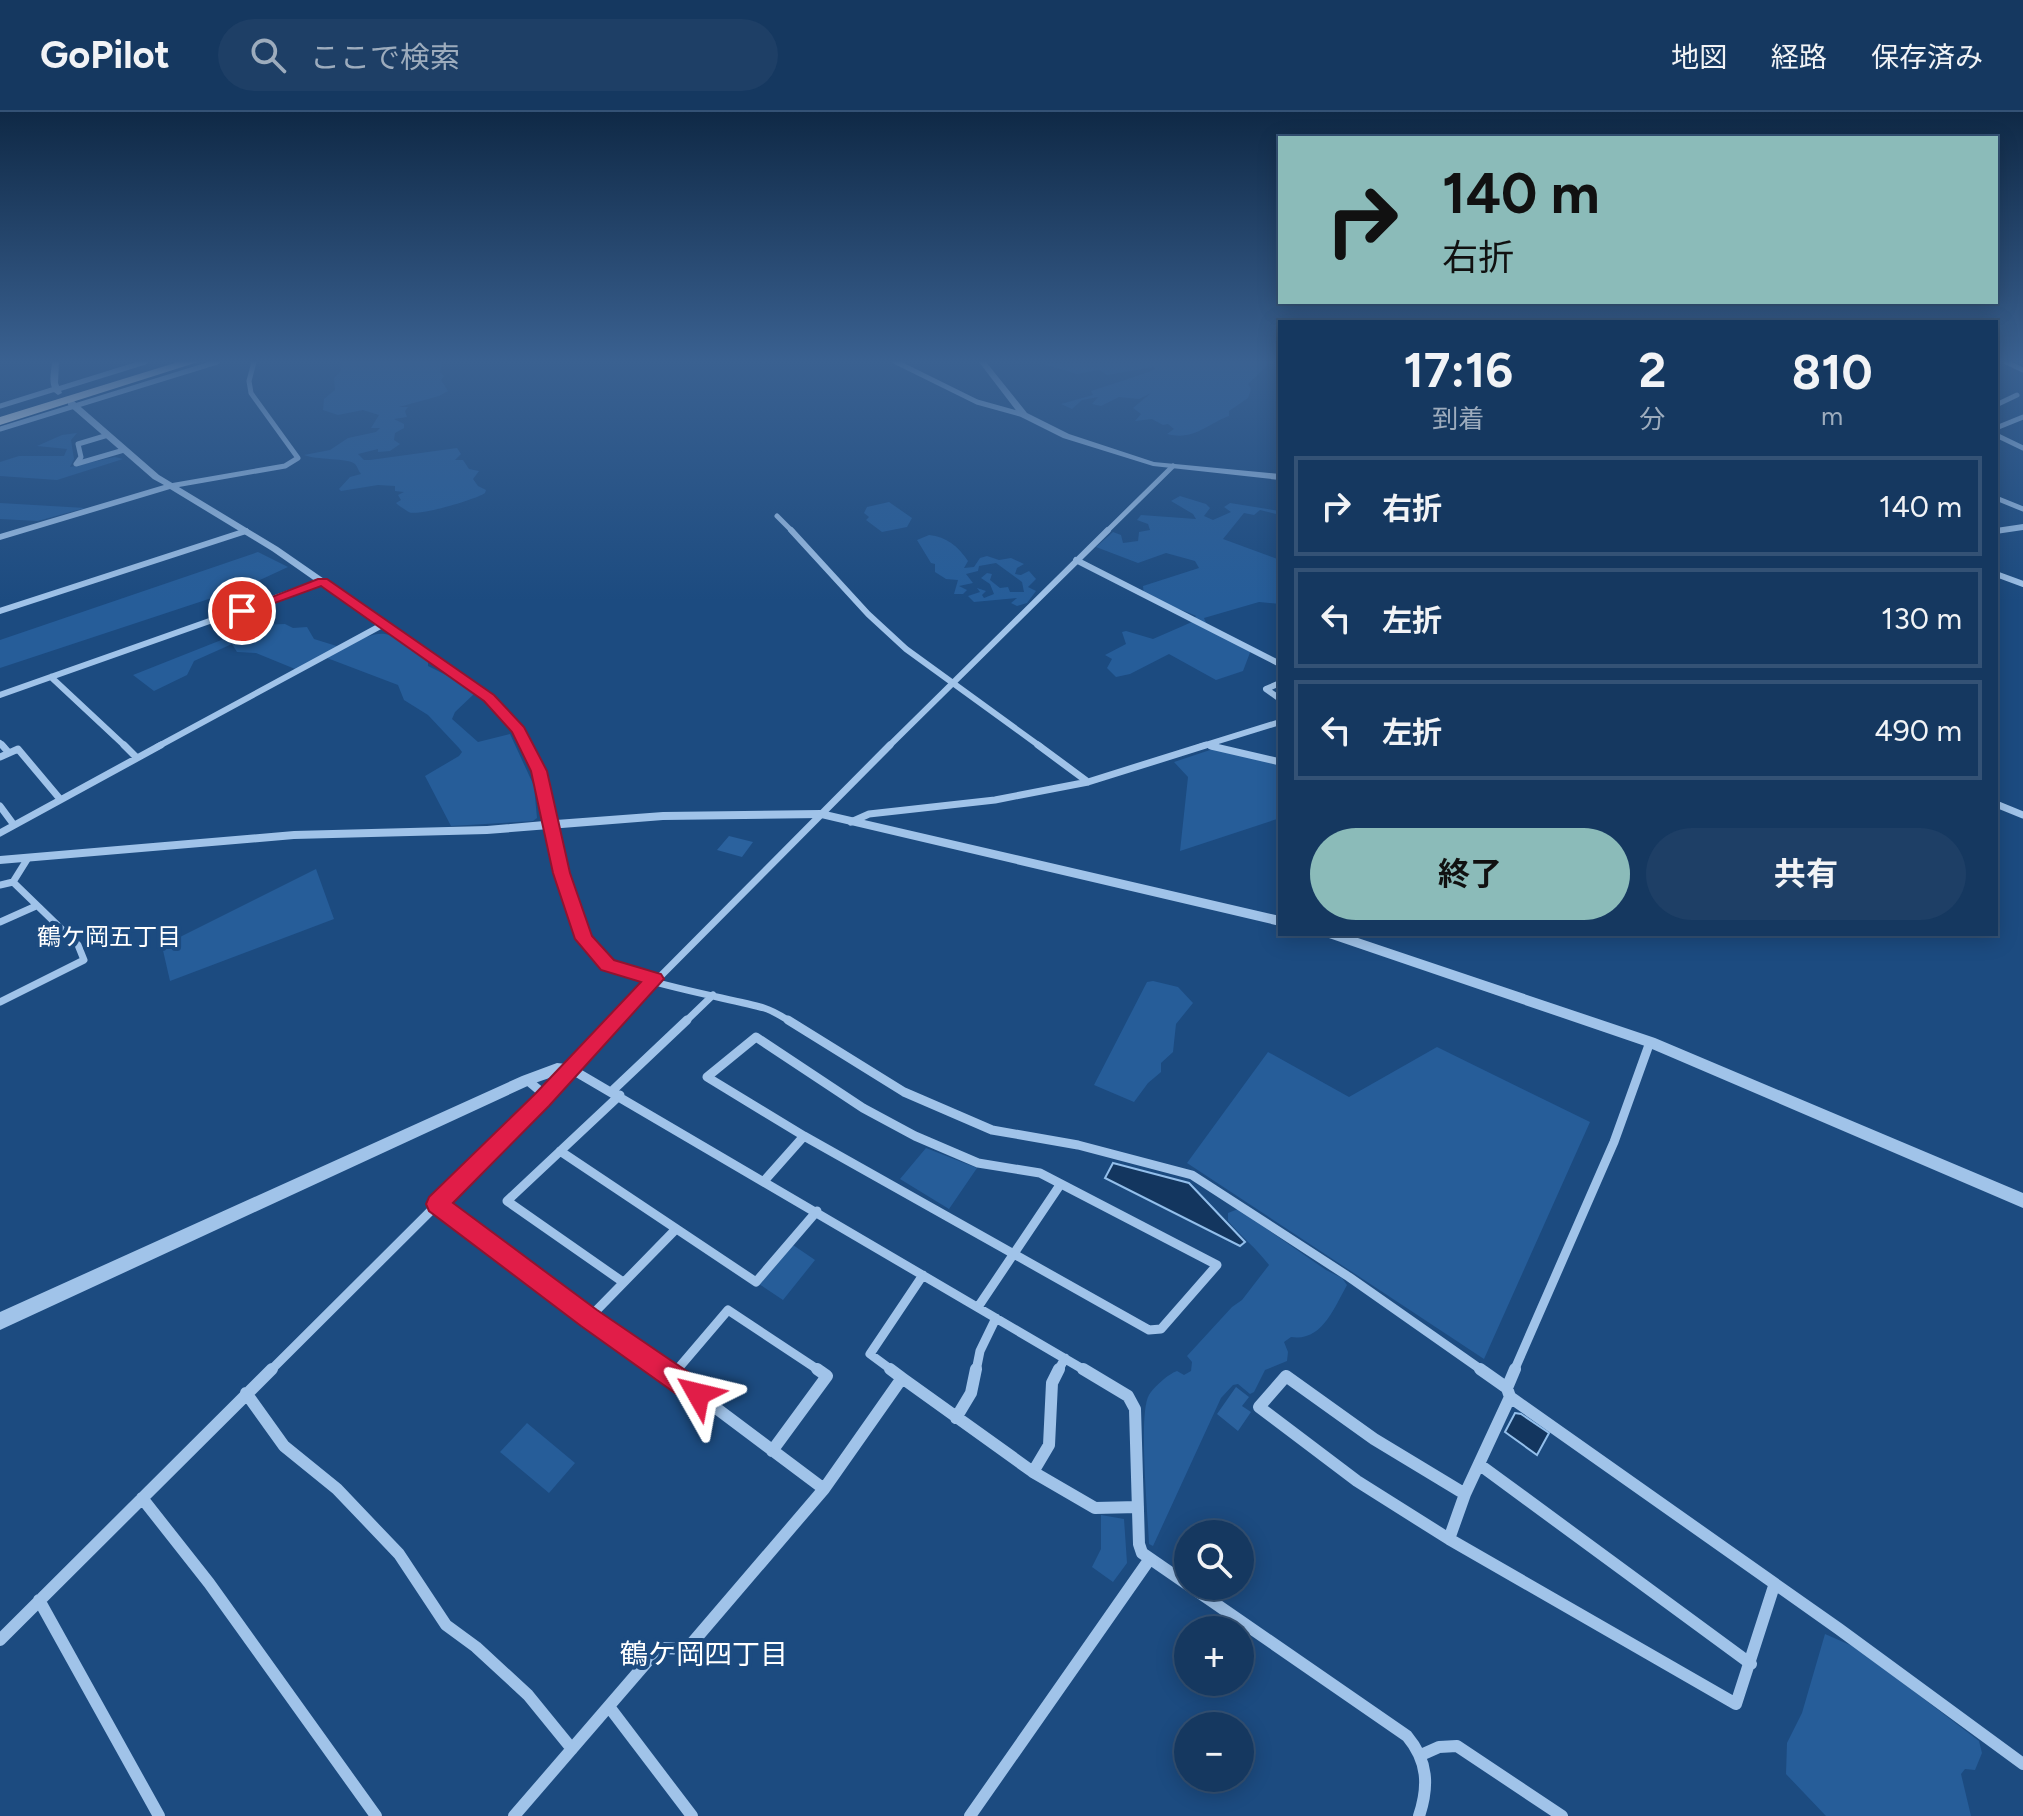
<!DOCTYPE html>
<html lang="ja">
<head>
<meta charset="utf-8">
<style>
  body { margin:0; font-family:Figtree,"Noto Sans JP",sans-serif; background:#1e3f66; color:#f1f3f6; height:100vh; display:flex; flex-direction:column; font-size:30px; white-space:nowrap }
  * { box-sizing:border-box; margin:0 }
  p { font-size:26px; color:#9dacbd }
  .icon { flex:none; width:44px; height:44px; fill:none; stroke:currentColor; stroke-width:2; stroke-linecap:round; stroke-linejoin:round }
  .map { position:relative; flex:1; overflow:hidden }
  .side { position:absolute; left:1278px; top:208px; width:720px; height:616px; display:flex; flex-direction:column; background:#153860; border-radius:0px; box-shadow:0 4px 20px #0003,0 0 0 2px #345275 }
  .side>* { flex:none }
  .hud { position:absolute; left:1278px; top:24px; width:720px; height:168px; border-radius:0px; box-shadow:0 4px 20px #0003,0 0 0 2px #345275; background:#8bbbb9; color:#111; overflow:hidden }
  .buttons { position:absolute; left:1174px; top:1408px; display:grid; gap:16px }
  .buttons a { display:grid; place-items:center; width:80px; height:80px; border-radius:50%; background:#153860; box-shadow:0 4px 20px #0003,0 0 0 2px #345275; font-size:40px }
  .pin { position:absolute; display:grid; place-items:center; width:68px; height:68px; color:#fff; margin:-34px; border:4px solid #fff; border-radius:50%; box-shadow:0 2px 8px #0007 }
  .me { position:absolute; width:88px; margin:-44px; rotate:307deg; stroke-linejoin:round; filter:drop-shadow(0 0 6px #0008) }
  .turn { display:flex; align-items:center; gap:28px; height:168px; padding:0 32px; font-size:36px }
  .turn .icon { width:104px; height:104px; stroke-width:2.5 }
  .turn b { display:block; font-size:56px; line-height:68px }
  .eta { display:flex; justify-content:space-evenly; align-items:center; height:136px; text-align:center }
  .eta b { font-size:48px; font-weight:700; line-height:56px }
  .button { display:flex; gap:16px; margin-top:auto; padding:16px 32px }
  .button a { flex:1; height:92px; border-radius:48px; background:#8bbbb9; color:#111; font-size:32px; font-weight:700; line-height:92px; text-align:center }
  .button a+a { background:#1e3f66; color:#f1f3f6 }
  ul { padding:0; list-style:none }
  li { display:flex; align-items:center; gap:24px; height:100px; margin:0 16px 12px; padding:0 16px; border:4px solid #345275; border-radius:0px }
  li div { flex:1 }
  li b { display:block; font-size:30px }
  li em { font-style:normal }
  header { display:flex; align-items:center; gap:48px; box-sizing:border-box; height:112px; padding:0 40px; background:#153860; border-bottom:2px solid #345275 }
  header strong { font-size:38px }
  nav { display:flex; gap:44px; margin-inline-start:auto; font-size:28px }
  .search { width:560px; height:72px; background:#1e3f66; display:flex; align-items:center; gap:20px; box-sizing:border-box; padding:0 28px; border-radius:44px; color:#9dacbd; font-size:30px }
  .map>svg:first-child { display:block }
  .green { fill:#265d99 }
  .water { fill:#13365f; stroke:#93bfeb; stroke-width:2 }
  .building { fill:#2b629e }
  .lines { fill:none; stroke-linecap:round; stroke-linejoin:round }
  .minor-far4 { stroke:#a0c3e9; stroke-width:5 }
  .minor-far3 { stroke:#a0c3e9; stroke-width:6 }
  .minor-far2 { stroke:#a0c3e9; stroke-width:7 }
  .minor-far1 { stroke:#a0c3e9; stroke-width:9 }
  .minor { stroke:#a0c3e9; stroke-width:12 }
  .tertiary { fill:#a0c3e9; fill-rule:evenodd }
  .motorway { fill:#fff; fill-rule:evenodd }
  .route { fill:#e11d48; stroke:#92132f; stroke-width:2 }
  .labels { text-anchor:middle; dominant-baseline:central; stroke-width:8; stroke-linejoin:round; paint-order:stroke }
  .neighbourhood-label { font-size:24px; fill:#fff; stroke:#1c4b80 }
  .near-neighbourhood-label { font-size:28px; fill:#fff; stroke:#1c4b80 }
</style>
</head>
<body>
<header>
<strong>GoPilot</strong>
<div class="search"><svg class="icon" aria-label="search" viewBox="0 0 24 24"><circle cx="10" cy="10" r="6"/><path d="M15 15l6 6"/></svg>ここで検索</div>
<nav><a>地図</a><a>経路</a><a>保存済み</a></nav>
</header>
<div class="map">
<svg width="2023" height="1704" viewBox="0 0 2023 1704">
  <rect width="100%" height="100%" fill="#1c4b80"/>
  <path class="green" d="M 340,250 L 442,250 L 440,260 L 444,264 L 441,268 L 448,279 L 439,284 L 399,295 L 408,295 L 405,299 L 407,305 L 394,307 L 404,312 L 404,316 L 395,321 L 394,328 L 400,332 L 390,339 L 378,340 L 378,337 L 358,342 L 364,348 L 370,348 L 457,336 L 461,342 L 455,348 L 463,348 L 469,357 L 479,359 L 473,367 L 478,374 L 486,378 L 485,381 C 477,387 417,405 409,400 C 407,399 399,394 396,391 L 401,388 L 398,383 L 404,380 L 395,379 L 395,374 L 378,373 L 341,379 L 339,377 L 350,365 L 361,362 C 358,359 358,355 355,352 C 349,346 315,348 304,343 L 330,338 L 348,326 L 376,320 L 380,316 L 371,316 L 379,303 L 363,298 L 338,303 L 323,298 L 324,287 L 335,278 L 334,266 L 341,259 Z
    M 1271,250 L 1248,272 L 1251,277 L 1248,286 L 1229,299 L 1229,304 C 1207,312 1194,329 1167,322 L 1174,317 L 1168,312 L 1163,313 L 1152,307 L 1135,309 L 1141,302 L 1133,296 L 1151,281 L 1139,287 L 1119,285 L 1101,294 L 1092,292 L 1098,285 L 1082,288 L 1072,297 L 1061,292 L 1093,283 L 1091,279 L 1149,260 L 1155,257 L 1153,255 L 1107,263 L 1099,258 L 1077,262 L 1040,251 Z
    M 77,321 L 71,328 L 74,347 L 70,355 L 115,345 L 123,347 L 57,368 L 0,364 L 0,350 L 19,344 L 64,344 L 67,337 L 37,334 L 62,323 Z
    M 1180,384 L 1206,392 L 1210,396 L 1204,404 L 1213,408 L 1231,400 L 1224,395 L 1230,391 L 1280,399 L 1280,403 L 1260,398 L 1254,403 L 1244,401 L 1223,427 L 1280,448 L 1280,492 L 1259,490 L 1204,506 C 1208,519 1227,530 1240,529 L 1251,538 L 1243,559 L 1216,568 L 1169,542 L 1130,562 L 1116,565 L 1107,556 L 1112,547 L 1105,543 L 1126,532 L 1122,520 L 1126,519 L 1153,527 L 1192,510 L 1196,504 C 1178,495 1162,494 1144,485 L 1143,474 L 1199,456 L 1195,449 L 1166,441 L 1138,451 L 1096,435 L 1113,420 L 1121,423 L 1123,431 L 1138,429 L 1139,420 L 1150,418 L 1148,412 L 1137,408 L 1141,403 L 1196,407 L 1193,402 L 1171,389 Z
    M 889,390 L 912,406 L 907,415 L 882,420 L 866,408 L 869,405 L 864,401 L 867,395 Z
    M 0,391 L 85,396 L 38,409 L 0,407 Z
    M 929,423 C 947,425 958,434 968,449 L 964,456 L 974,455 L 980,446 L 987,444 L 999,448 L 1011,446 L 1024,452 L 1017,456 L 1015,462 L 1021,463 L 1029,459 L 1036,467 L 1028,475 L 1036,479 L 1027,491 L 1017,494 L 1011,491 L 1017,486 L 974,490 L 968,484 L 980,480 L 977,476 L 986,479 L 982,483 L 984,486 L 994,482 L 990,472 L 981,466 L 987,461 L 992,462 L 990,468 L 1000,476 L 1008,475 L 1010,480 L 1024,480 L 1022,470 L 996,451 L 979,454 L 978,459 L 966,462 L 973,471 L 959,474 L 967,478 L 963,482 L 954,482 L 958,468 L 946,467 L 935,460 L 935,452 L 931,451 L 917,428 Z
    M 258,440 L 288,455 L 245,475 L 0,556 L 0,528 Z
    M 285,512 L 293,516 L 307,515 L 314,527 L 343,536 C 389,512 387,520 428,548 L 428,554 L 464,572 L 474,582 L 455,600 L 452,607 L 478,630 L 510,622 L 534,674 L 537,706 L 533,709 L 451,714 L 425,664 L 459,644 L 462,640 L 459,636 L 428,603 L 404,588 L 398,573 L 327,546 L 300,559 L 256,541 L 237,540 L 232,532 L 194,549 L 187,563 L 154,579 L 133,563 L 259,513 Z
    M 1213,637 L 1280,653 L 1280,706 L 1180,739 L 1188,665 L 1174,650 Z
    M 316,757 L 334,807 L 170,869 L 162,834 Z
    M 1153,869 L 1178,875 L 1193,891 L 1176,912 L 1173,940 L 1161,951 L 1161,960 L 1148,971 L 1134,990 L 1094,973 L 1147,870 Z
    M 1437,935 L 1590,1010 L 1484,1247 L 1187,1051 L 1268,940 L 1349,985 Z
    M 926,1036 L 977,1056 L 949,1097 L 900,1067 Z
    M 1238,1097 L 1326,1158 L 1342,1166 L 1347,1173 C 1334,1196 1322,1230 1291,1225 L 1284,1230 L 1288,1240 L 1287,1249 L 1265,1258 L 1254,1280 L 1250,1282 L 1238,1272 L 1233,1273 L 1221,1286 L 1153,1434 L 1149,1432 C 1148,1404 1138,1301 1149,1283 C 1154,1275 1168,1262 1177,1259 L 1184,1263 L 1191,1259 L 1192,1250 L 1187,1244 L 1232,1195 L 1242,1188 L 1269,1153 C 1256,1136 1242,1125 1228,1109 L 1228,1101 Z
    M 793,1133 L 815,1148 L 783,1188 L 759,1172 Z
    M 527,1311 L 575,1351 L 549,1381 L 500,1340 Z
    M 1101,1403 L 1124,1407 L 1127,1451 L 1113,1470 L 1092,1455 L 1101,1437 Z
    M 1825,1522 L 1857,1536 L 1979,1629 L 1982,1641 L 1975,1658 L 1965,1657 L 1961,1662 L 1971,1704 L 1826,1704 L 1786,1662 L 1787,1631 L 1802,1601 Z"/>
  <path class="water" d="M 1113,1051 L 1189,1071 L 1245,1130 L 1240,1134 L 1105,1066 Z
    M 1515,1301 L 1521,1302 L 1549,1321 L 1537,1343 L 1505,1320 Z"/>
  <path class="building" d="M 729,724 L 753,730 L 742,745 L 717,738 Z
    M 1236,1275 L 1249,1285 L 1242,1294 L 1251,1300 L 1238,1319 L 1217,1302 Z"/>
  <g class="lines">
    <path class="minor-far4" d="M 896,250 L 977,290 L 1024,303
      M 2006,250 L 2023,258
      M 55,278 L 145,250
      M 1996,293 L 2017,283
      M 0,294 L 55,277
      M 1996,316 L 2023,305
      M 0,317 L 217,250
      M 108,323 L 78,332 L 81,345 L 76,352 L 124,338
      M 1996,323 L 2023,336
      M 170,374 L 285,354 L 298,346 L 251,281 L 249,269 L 254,250
      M 1996,386 L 2023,397
      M 777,404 L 793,420
      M 242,420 L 246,419
      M 1106,420 L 1173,354"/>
    <path class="minor-far3" d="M 791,418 L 868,502 L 906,537 L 1041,635
      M 1076,448 L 1280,552
      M 1996,462 L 2023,472
      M 0,499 L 246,419
      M 51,565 L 126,635
      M 1280,571 L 1266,577 L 1280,587
      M 0,583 L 323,469
      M 0,631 L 4,635
      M 1211,634 L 1217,635
      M 157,635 L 384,512
      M 888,635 L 1108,418
      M 1199,635 L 1280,610"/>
    <path class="minor-far2" d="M 2,633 L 9,641
      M 124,633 L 136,645
      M 1038,633 L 1088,670
      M 1211,634 L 1280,650
      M 0,645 L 18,637 L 60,687
      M 1996,692 L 2023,703
      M 0,694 L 14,713
      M 851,710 L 869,702 L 995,688 L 1088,670 L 1206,633
      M 551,712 C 559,755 565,811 596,844 C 620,869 726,885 764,896 C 774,899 783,905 791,910
      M 0,721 L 161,633
      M 0,773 L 13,770 L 28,746
      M 0,810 L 36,794
      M 0,890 L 84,848 L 78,833 L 13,770
      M 615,910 L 890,633
      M 685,910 L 713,883"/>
    <path class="minor-far1" d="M 788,908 L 904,980 L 992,1018 L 1078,1033 L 1192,1063 L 1349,1165 L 1483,1259
      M 756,925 L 863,996 L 915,1024 L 978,1051 L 1040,1061 L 1217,1153 L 1161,1217 L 1149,1218 L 804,1024 L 707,965 Z
      M 571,957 L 1086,1259
      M 527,968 L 539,978 L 542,988
      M 612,979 L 687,908
      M 620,983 L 507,1089 L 623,1170
      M 560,1039 L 756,1170 L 817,1099
      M 765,1068 L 804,1024
      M 437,1092 L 589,1206 L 667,1259
      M 978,1195 L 1060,1073
      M 589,1206 L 676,1117
      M 270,1259 L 542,988 L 616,908
      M 676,1259 L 728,1198 L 820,1259
      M 893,1259 L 870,1242 L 923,1163
      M 976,1259 L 980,1239 L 996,1206
      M 1058,1259 L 1065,1246
      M 1514,1259 L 1614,1030 L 1650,930"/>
    <path class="minor" d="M 664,1257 L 824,1377
      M 1083,1257 L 1128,1284 L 1135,1297 L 1139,1432 L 1142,1441 L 1407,1624 C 1428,1649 1429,1674 1419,1704
      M 1480,1257 L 1507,1276
      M 1515,1257 L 1507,1276 L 1510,1285 L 1465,1382 L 1449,1427 L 1736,1592 L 1774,1474
      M 673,1263 L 678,1257
      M 902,1266 L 1033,1360 L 1095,1396 L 1138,1395
      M 246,1281 L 284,1334 L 337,1377 L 399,1442 L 446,1513 L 476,1535 L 528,1583 L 572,1637
      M 1510,1285 L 1839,1517 L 2023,1652
      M 956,1306 L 971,1281 L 976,1257
      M 772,1339 L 827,1264 L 817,1257
      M 1480,1353 L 1751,1552
      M 1033,1360 L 1049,1333 L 1052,1271 L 1059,1257
      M 142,1386 L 209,1471 L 376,1704
      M 1449,1427 L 1357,1369 L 1259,1295 L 1286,1264 L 1374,1327 L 1465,1382
      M 39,1488 L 159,1704
      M 0,1528 L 272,1257
      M 610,1596 L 692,1704
      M 1421,1643 L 1439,1635 L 1457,1634 L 1562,1704
      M 514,1704 L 659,1536 L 687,1537 L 824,1377 L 902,1266 L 890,1257
      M 970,1704 L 1149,1448"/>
    <path class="tertiary" d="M 52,250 L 59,250 L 58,271 L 62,281 L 58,283 C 47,276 51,262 52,250 Z
      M 979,250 L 986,250 L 1027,301 L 1069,322 L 1154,350 L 1280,362 L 1280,368 L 1153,354 L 1063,326 L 1021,305 Z
      M 68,289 L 74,289 L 159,363 L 278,435 L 493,584 L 523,616 L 533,633 L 545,659 L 556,708 L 663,700 L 821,698 L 1280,804 L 1280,814 L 821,706 L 663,708 L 487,722 L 294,727 L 0,752 L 0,744 L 294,719 L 487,714 L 544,709 C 538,679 532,647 515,621 C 507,609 495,599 485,588 L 272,439 L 170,377 L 0,428 L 0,422 L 164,373 L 153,367 L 68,293 Z
      M 2023,412 L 2023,418 L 1996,422 L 1996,416 Z
      M 1324,822 L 1346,822 L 1655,926 L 2023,1081 L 2023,1096 L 1645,934 L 1326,825 Z
      M 557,951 L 576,953 L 579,957 L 576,961 L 558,963 L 532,972 L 0,1218 L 0,1200 L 522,964 Z"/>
    <path class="motorway" d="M 178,250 L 198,250 L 0,313 L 0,305 Z"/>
  </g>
  <linearGradient id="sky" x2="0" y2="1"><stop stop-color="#0f2946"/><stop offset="0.51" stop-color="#3a6191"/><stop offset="1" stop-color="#3a6191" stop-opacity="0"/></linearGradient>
  <rect width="2023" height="489" fill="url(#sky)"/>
  <path class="route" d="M 318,467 L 327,467 L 494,583 L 524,615 L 547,659 L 570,761 L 592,824 L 614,848 L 661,862 L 664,867 L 549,994 L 453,1091 L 597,1198 L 707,1273 L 711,1282 L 707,1291 L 698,1294 L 689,1291 L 581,1214 L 429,1099 L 426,1092 L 429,1085 L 535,982 L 641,870 L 601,858 L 575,827 L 553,761 L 531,659 L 512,620 L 484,589 L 321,474 L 247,501 L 236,499 Z"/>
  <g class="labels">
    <g class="neighbourhood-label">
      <text x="109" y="824">鶴ケ岡五丁目</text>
    </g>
    <g class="near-neighbourhood-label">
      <text x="704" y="1542">鶴ケ岡四丁目</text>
    </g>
  </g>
</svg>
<div class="buttons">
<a><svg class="icon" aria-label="search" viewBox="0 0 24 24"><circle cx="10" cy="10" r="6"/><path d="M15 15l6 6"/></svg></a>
<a>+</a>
<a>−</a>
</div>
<div class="pin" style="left:242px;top:499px;background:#d93025"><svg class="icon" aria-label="arrive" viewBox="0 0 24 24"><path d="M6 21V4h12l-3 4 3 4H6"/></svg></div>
<svg class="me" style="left:698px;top:1282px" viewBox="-20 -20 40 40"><path d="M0-17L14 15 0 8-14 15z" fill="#e11d48" stroke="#fff" stroke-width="4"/></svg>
<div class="hud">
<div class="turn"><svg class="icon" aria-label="right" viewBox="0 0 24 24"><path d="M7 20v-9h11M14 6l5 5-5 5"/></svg><div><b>140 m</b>右折</div></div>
</div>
<section class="side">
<div class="eta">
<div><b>17:16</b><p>到着</p></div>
<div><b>2</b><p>分</p></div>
<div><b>810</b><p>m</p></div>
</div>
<ul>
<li><svg class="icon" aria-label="right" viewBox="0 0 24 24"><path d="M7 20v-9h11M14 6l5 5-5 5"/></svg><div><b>右折</b></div><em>140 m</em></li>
<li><svg class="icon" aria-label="left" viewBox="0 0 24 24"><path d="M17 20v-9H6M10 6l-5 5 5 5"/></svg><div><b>左折</b></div><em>130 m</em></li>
<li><svg class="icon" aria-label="left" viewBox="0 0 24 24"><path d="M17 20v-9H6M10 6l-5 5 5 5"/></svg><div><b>左折</b></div><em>490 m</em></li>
</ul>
<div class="button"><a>終了</a><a>共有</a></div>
</section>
</div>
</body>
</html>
